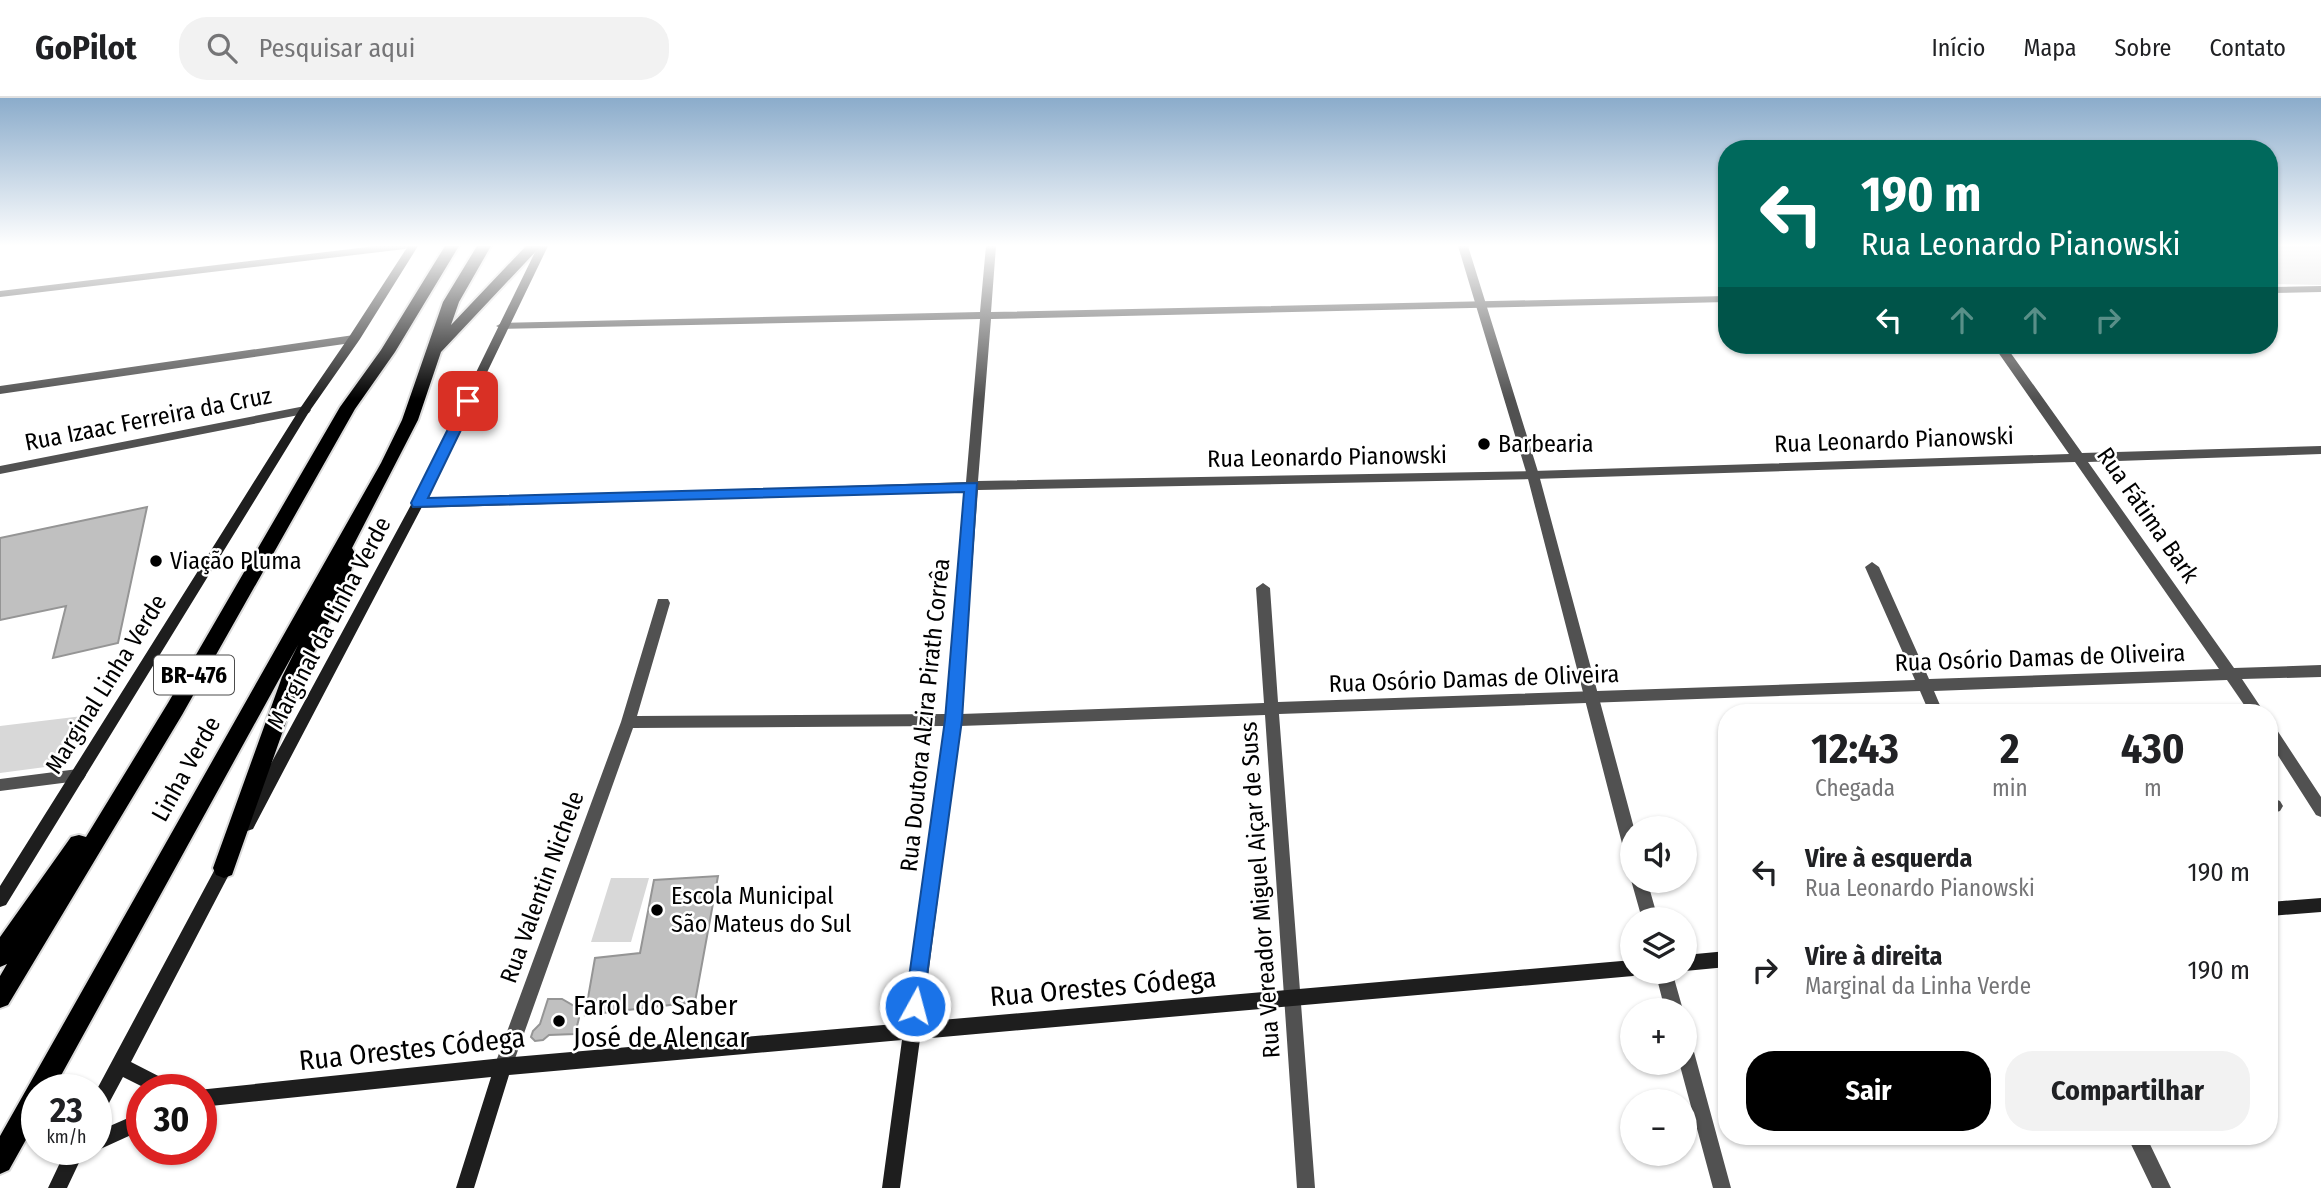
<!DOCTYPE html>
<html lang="pt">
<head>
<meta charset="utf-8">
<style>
  body { margin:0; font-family:"Fira Sans Condensed",sans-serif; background:#f2f2f2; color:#202124; height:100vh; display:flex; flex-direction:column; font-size:26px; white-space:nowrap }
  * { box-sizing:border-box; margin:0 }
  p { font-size:23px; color:#757577 }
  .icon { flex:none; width:38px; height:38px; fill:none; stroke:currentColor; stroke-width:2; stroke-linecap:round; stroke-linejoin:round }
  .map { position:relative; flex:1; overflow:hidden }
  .drawer { position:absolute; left:1718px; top:606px; width:560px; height:441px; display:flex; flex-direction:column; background:#fff; border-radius:28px; box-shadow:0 2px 5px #0004 }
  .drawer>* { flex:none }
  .guide { position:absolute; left:1718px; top:42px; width:560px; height:214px; border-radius:28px; box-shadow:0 2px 5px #0004; background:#00695c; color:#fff; overflow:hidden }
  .buttons { position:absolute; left:1620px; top:718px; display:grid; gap:14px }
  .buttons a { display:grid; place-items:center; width:77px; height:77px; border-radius:50%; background:#fff; box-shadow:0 2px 5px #0004; font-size:35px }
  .speed { position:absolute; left:21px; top:976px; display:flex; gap:14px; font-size:35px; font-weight:700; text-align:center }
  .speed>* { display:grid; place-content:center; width:91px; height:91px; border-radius:50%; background:#fff; box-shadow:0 2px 5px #0004; line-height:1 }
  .speed small { font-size:18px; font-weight:400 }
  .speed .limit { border:10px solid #d22; background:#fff; color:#111 }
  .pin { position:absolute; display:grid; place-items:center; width:60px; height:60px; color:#fff; margin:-30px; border-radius:14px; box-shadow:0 4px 10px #0006 }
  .me { position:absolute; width:77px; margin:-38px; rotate:7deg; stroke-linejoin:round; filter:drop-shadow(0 0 5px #0008) }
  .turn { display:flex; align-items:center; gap:24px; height:147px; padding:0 28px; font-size:32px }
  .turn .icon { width:91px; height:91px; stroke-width:2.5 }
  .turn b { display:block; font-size:49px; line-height:60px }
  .lanes { display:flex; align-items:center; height:66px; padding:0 28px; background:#0003; justify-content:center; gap:35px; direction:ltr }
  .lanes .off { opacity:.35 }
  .eta { display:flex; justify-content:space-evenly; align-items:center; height:119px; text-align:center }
  .eta b { font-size:42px; font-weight:700; line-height:49px }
  .cta { display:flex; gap:14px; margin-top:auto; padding:14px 28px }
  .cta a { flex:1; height:80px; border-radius:28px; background:#000; color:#fff; font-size:28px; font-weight:700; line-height:80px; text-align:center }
  .cta a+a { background:#f2f2f2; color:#202124 }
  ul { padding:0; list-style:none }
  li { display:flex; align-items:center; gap:21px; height:98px; padding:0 28px }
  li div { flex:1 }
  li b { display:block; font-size:26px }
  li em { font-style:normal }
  header { display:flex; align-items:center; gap:42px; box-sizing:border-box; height:98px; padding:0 35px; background:#fff; border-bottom:2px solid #e0e0e0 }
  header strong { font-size:33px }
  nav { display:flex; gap:38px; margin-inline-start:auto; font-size:24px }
  .search { width:490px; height:63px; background:#f2f2f2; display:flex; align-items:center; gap:18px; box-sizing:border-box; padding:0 24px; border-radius:28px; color:#757577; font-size:26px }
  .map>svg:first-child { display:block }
  .green { fill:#d8d8d8 }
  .building { fill:#c0c0c0; stroke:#959595; stroke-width:2 }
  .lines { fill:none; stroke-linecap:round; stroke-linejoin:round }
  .trunk-casing { stroke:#dbdbdb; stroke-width:4 }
  .minor { fill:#515151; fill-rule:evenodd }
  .tertiary { fill:#515151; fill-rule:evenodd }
  .secondary { fill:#1e1e1e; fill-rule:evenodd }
  .trunk { fill:#000; fill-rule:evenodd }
  .route { fill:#1a73e8; stroke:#114b97; stroke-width:2 }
  .poi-dot { fill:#000; stroke:#fff; stroke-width:2.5 }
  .labels { text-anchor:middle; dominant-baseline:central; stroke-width:5; stroke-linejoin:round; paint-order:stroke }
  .shield { fill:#fff; stroke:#4c4c4c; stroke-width:2 }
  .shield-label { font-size:23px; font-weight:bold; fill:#000 }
  .street-label { font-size:24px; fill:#000; stroke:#fff }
  .poi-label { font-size:24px; fill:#000; stroke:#fff; text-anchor:start }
  .near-street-label { font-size:28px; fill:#000; stroke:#fff }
  .near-poi-label { font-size:28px; fill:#000; stroke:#fff; text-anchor:start }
</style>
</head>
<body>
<header>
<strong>GoPilot</strong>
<div class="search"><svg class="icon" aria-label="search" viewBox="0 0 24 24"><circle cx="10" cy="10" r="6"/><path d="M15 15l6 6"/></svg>Pesquisar aqui</div>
<nav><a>Início</a><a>Mapa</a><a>Sobre</a><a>Contato</a></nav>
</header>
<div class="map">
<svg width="2321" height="1090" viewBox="0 0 2321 1090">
  <rect width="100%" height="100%" fill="#fff"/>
  <path class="green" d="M 2270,148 L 2321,148 L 2321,187 L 2270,186 Z
    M 91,617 L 53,668 L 0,675 L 0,628 Z
    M 611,780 L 649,780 L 631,844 L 591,844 Z"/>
  <path class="building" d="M 147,409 L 118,545 L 53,560 L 66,508 L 0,522 L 0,440 Z
    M 718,778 L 695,904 L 585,917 L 595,860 L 640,855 L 654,782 Z
    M 548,901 L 562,901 L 574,908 L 579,920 L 575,936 L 549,937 L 543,942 L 535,943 L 531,939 L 533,933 L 540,926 Z"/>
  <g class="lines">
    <defs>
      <path id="trunk" d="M 445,148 L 459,148 L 395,254 L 355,311 L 182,617 L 8,907 L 0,910 L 0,878 L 7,866 L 0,869 L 0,839 L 71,739 L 79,737 L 86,739 L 168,605 L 340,309 L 381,252 Z
        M 477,148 L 491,148 L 459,204 L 451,227 L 526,148 L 541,148 L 441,254 L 418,322 L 352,450 L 355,455 L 349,483 L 302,579 L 232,777 L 224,780 L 216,777 L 213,770 L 282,579 L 298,547 L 53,992 L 37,992 L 37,1022 L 9,1072 L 0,1076 L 0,1038 L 381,365 L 402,322 L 443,204 Z"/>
    </defs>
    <use href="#trunk" class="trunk-casing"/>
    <path class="minor" d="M 376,148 L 410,148 L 405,151 L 0,199 L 0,193 Z
      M 986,148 L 996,148 L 991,214 L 1727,198 L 1727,204 L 991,221 L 978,383 L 1533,373 L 2069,356 L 1993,247 L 2005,247 L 2082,355 L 2321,348 L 2321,356 L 2088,364 L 2234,570 L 2321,567 L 2321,579 L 2242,581 L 2264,614 L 2249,614 L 2227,582 L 1934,593 L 1943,614 L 1929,614 L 1920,593 L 1279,616 L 1315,1090 L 1297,1090 L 1265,617 L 960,628 L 921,934 L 918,940 L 912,942 L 906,940 L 903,934 L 945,628 L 633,630 L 512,969 L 509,975 L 503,978 L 497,975 L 494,969 L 621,624 L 658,501 L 668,501 L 670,505 L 637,618 L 946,616 L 965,393 L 418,410 L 413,408 L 412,405 L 413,402 L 966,384 L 980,221 L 502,231 L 496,228 L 502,225 L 980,214 ZM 2075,364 L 2219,571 L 1929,581 L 1879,469 L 1872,464 L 1865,469 L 1915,582 L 1278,604 L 1270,490 L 1263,485 L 1256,490 L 1264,605 L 961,616 L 978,392 L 1533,381 Z
      M 2321,188 L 2321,194 L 2270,195 L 2270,189 Z
      M 354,237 L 358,238 L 358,244 L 0,296 L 0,288 Z
      M 305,308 L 311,312 L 309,315 L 0,376 L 0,368 Z
      M 2270,627 L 2275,629 L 2321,699 L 2321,719 L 2316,717 L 2270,645 Z
      M 78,671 L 83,672 L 86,677 L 83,682 L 78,683 L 0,693 L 0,681 Z
      M 2275,701 L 2280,703 L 2283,708 L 2280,713 L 2270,716 L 2270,702 Z
      M 1655,873 L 1672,873 L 1683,912 L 1665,912 Z
      M 1685,946 L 1691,948 L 1694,954 L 1731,1090 L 1713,1090 L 1679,964 L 1685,964 Z
      M 2127,1038 L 2146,1038 L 2171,1090 L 2152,1090 Z"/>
    <path class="tertiary" d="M 1458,148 L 1468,148 L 1539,377 L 1634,730 L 1633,764 L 1627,762 L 1625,757 L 1527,377 Z
      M 1633,778 L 1633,782 L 1647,782 L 1658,821 L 1642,821 L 1631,782 Z"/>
    <path class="secondary" d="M 408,148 L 418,148 L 360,241 L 309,314 L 6,807 L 0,809 L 0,788 L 301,309 L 349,239 Z
      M 538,148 L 548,148 L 424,405 L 253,731 L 247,733 L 241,731 L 239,726 L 241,721 L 412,405 Z
      M 228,756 L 234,758 L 236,763 L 131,964 L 174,986 L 177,992 L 149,992 L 123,979 L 102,1018 L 96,1021 L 96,993 L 222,758 Z
      M 2321,800 L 2321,814 L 2270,818 L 2270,804 Z
      M 1727,853 L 1727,869 L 1685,873 L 1685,857 Z
      M 1633,862 L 1633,873 L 1640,873 L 1633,878 L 920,941 L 900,1090 L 882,1090 L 902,942 L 509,977 L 474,1090 L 456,1090 L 491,979 L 201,1009 L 201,992 L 198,992 L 503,960 Z
      M 142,1014 L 142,1032 L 96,1053 L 93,1052 L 96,1052 L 96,1034 Z
      M 66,1052 L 85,1052 L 67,1090 L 48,1090 Z"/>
    <use href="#trunk" class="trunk"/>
  </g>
  <linearGradient id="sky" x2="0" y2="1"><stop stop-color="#8baccb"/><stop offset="0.49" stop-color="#fff"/><stop offset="1" stop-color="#fff" stop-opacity="0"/></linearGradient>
  <rect width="2321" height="301" fill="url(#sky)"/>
  <path class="route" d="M 468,298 L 475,303 L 428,400 L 977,385 L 962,622 L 922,914 L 915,917 L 908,914 L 905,908 L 945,622 L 964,394 L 413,409 L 411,405 L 462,303 Z"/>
  <g class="poi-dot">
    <circle cx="1484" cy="346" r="7"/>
    <circle cx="156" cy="463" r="7"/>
    <circle cx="657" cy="812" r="7"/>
    <circle cx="559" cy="923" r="7"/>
  </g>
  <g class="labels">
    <rect class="shield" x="154" y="557.5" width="80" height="39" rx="5"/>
    <g class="shield-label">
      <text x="194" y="577">BR-476</text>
    </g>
    <g class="street-label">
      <text transform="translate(148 321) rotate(-11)">Rua Izaac Ferreira da Cruz</text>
      <text transform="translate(1894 342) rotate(-2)">Rua Leonardo Pianowski</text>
      <text transform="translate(1327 359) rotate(-1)">Rua Leonardo Pianowski</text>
      <text transform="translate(2148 417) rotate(55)">Rua Fátima Bark</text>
      <text transform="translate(329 525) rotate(-62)">Marginal da Linha Verde</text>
      <text transform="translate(2040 560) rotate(-2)">Rua Osório Damas de Oliveira</text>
      <text transform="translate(1474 581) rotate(-2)">Rua Osório Damas de Oliveira</text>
      <text transform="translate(106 586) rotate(-58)">Marginal Linha Verde</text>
      <text transform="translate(925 617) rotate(-84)">Rua Doutora Alzira Pirath Corrêa</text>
      <text transform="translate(186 671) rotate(-61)">Linha Verde</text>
      <text transform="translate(542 789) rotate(-70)">Rua Valentin Nichele</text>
      <text transform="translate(1260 792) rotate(-94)">Rua Vereador Miguel Aiçar de Suss</text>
    </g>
    <g class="poi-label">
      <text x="1498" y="346">Barbearia</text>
      <text x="170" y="463">Viação Pluma</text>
      <text x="671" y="798">Escola Municipal<tspan x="671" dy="28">São Mateus do Sul</tspan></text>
    </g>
    <g class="near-street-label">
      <text transform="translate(1103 889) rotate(-5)">Rua Orestes Códega</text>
      <text transform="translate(412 951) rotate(-6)">Rua Orestes Códega</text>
    </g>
    <g class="near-poi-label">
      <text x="573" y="907">Farol do Saber<tspan x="573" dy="32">José de Alencar</tspan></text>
    </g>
  </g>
</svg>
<div class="buttons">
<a><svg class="icon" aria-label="sound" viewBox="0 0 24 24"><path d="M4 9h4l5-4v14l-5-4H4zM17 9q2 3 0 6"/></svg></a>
<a><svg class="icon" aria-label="layers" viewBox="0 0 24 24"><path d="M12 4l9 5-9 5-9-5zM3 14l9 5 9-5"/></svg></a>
<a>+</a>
<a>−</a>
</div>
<div class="speed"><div>23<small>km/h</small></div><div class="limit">30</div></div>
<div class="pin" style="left:468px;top:303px;background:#d93025"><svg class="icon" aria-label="arrive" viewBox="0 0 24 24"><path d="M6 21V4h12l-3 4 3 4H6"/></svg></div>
<svg class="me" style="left:915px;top:908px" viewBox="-20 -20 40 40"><circle r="17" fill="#1a73e8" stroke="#fff" stroke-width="3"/><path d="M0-11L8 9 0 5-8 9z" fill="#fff"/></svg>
<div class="guide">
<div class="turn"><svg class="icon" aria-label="left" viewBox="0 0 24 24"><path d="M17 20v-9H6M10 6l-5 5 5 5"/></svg><div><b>190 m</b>Rua Leonardo Pianowski</div></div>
<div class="lanes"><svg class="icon" aria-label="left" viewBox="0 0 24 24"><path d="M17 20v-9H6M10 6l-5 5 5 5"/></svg><svg class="icon off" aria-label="ahead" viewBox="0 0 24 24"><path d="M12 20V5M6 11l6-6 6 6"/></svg><svg class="icon off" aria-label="ahead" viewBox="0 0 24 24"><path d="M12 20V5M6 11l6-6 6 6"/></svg><svg class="icon off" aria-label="right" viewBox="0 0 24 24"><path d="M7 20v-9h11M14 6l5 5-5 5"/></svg></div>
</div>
<section class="drawer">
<div class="eta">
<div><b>12:43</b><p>Chegada</p></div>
<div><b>2</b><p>min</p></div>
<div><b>430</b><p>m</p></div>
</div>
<ul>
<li><svg class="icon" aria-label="left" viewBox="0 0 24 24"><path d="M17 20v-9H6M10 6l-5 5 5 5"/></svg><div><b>Vire à esquerda</b><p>Rua Leonardo Pianowski</p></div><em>190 m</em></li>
<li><svg class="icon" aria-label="right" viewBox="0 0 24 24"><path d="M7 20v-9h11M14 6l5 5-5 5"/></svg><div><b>Vire à direita</b><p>Marginal da Linha Verde</p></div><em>190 m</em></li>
</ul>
<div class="cta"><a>Sair</a><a>Compartilhar</a></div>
</section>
</div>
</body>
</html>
